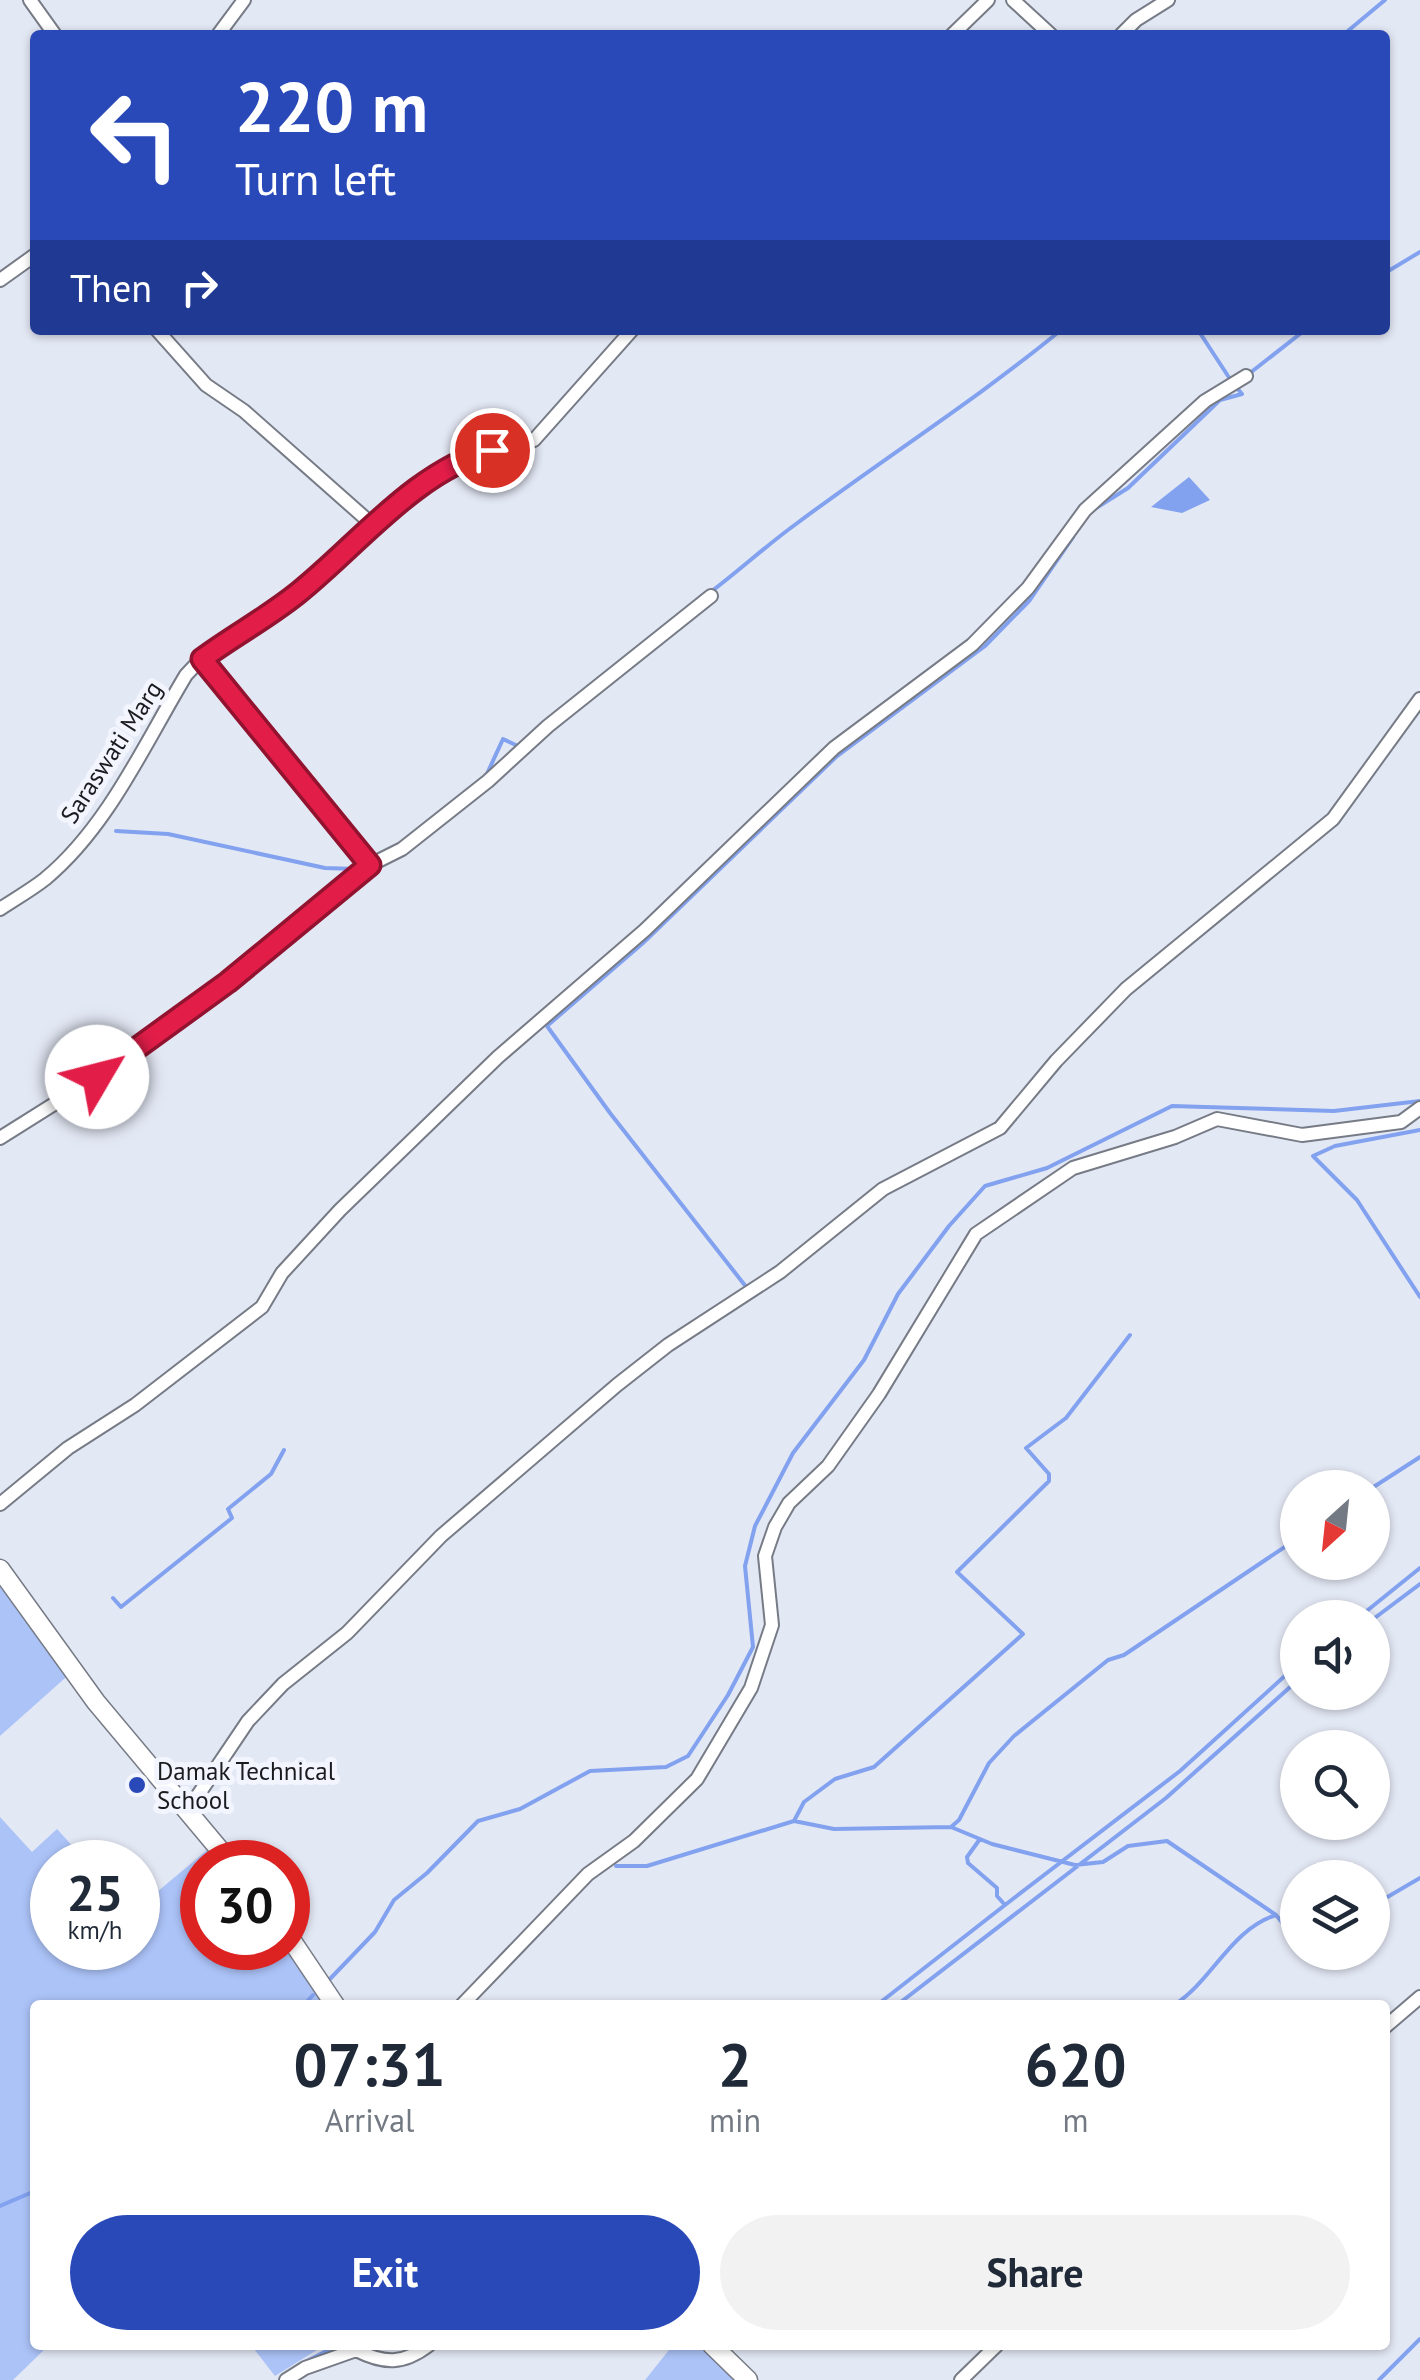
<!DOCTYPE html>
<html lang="en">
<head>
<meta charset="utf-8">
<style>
  body { margin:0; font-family:"PT Sans",sans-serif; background:#f2f2f3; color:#1f2937; height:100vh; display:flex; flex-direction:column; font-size:38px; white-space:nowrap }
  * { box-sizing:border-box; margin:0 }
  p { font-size:32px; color:#747a83 }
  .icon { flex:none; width:55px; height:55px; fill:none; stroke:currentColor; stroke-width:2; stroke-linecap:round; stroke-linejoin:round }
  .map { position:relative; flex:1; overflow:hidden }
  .details { position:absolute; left:30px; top:2000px; width:1360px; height:350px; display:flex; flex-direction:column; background:#fff; border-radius:10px; box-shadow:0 2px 8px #0004 }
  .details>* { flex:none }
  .hud { position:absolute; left:30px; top:30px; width:1360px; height:305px; border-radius:10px; box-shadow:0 2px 8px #0004; background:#2949b8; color:#fff; overflow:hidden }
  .needle { width:65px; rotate:207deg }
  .fabs { position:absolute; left:1280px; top:1470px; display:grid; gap:20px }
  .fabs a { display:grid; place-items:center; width:110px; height:110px; border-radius:50%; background:#fff; box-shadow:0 2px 8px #0004; font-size:50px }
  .speed { position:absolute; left:30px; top:1840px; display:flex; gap:20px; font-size:50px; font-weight:700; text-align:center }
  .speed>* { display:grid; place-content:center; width:130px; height:130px; border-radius:50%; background:#fff; box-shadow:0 2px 8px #0004; line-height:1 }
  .speed small { font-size:25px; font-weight:400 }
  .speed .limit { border:15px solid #d22; background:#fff; color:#111 }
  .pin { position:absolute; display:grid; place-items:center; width:85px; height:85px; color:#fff; margin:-42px; border:5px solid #fff; border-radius:50%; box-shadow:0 2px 10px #0007 }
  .me { position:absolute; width:110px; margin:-55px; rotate:53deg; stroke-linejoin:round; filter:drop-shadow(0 0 8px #0008) }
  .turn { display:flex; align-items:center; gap:35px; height:210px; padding:0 40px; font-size:45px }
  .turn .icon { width:130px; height:130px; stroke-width:2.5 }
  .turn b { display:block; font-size:70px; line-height:85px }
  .then { display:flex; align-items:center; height:95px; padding:0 40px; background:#0003; gap:20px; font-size:38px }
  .eta { display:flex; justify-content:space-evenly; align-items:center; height:170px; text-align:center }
  .eta b { font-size:60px; font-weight:700; line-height:70px }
  .primary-button { display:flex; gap:20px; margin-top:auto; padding:20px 40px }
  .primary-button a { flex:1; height:115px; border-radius:60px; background:#2949b8; color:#fff; font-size:40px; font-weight:700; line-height:115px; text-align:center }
  .primary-button a+a { background:#f2f2f3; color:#1f2937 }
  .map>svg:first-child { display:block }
  .green { fill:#acc3f8 }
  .water { fill:#82a1ef }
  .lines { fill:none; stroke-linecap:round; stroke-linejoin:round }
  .stream { stroke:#82a1ef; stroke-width:4 }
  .street-casing { stroke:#767b86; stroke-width:16 }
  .secondary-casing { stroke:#767b86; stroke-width:21 }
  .street { stroke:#fff; stroke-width:12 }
  .secondary { stroke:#fff; stroke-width:18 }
  .route-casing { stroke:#92132f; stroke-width:25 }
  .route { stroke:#e11d48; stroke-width:18 }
  .poi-dot { fill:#2949b8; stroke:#f2f5fd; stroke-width:4 }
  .labels { text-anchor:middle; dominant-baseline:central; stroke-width:10; stroke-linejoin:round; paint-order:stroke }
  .street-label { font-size:25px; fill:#191b1f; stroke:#f2f5fd }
  .poi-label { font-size:25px; fill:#191b1f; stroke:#f2f5fd; text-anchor:start }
</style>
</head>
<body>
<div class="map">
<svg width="1420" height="2380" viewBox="0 0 1420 2380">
  <rect width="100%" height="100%" fill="#e3e8f5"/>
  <path class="green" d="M 0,1571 L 73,1671 L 0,1736 Z
    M 0,1817 L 32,1852 L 57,1829 L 87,1862 L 52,1862 L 52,1948 L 138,1948 L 138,1908 L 213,1845 L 228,1862 L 202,1862 L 202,1948 L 288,1948 L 333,2005 L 35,2005 L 35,2345 L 49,2345 L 13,2380 L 0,2380 Z
    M 251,2345 L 325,2345 L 275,2376 Z
    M 673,2345 L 712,2345 L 748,2380 L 645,2380 Z"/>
  <path class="water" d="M 1189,477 L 1210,500 L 1182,513 L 1151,507 Z"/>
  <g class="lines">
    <path class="stream" d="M 1343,35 L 1385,0
      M 1385,273 L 1420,252
      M 1198,330 L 1230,379
      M 1250,373 L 1305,330
      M 1093,510 L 1128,488 L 1220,400 L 1242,394 L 1236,387
      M 712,591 C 741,569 767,545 796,524 C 884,458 976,400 1061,330
      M 486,776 L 503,739 L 520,747
      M 116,831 L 168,834 L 325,868 L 357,869
      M 1420,1130 L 1335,1146 L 1313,1156 L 1357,1200 L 1420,1297
      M 747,1288 L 610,1113 L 547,1026 L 643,943 L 836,757 L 985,646 L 1029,601 L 1073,537
      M 1372,1488 L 1420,1457
      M 113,1598 L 121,1607 L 232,1518 L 228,1509 L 271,1474 L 284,1450
      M 1358,1618 L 1420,1568
      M 1372,1620 L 1420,1584
      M 794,1821 L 804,1802 L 835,1779 L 874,1767 L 1023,1634 L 957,1572 L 1049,1481 L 1049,1474 L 1026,1448 L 1066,1418 L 1130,1335
      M 951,1827 L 959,1820 L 989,1763 L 1014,1736 L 1108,1660 L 1124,1655 L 1298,1538
      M 616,1866 L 647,1866 L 794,1821 L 834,1829 L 951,1827 L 992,1844 L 1075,1865 L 1103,1862 L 1128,1846 L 1167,1841 L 1276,1915 L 1298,1942
      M 1005,1905 L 1180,1771 L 1298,1664
      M 1372,1906 L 1420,1878
      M 1309,1952 L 1316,1952
      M 329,1980 L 375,1932 L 394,1900 L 427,1873 L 478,1821 L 520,1809 L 590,1771 L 666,1767 L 688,1756 L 728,1695 L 753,1647 L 745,1566 L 755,1526 L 793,1453 L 864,1360 L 898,1294 L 949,1226 L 985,1186 L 1047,1168 L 1172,1106 L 1334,1111 L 1420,1101
      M 304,2005 L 313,1995
      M 877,2005 L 1005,1905 L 997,1896 L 997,1888 L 968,1863 L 967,1857 L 980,1839
      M 897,2005 L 1166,1798 L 1298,1680
      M 1174,2005 C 1213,1980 1230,1930 1276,1915
      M 0,2206 L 35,2191
      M 305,2362 L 338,2345
      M 1379,2380 L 1420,2339"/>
    <defs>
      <path id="street" d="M 30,0 L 55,35
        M 1013,0 L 1051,35
        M 218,35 L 244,0
        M 952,35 L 988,0
        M 1121,35 L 1136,20 L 1168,0
        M 0,280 L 35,255
        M 157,330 L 206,385 L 244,411 L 374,526
        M 201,659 L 370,865
        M 0,909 C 15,899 31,890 45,879 C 108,827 145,743 186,675 L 201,659 L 254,628 L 301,590 L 413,493 L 484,453 L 534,440 L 632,330
        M 0,1138 L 97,1077 L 228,982 L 370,865 L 402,849 L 488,781 L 548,726 L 711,596
        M 0,1504 L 68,1448 L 135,1405 L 262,1307 L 282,1273 L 340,1210 L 498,1057 L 645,930 L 834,748 L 972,645 L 1028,588 L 1085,510 L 1205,401 L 1246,376
        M 188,1810 L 248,1721 L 283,1684 L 347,1633 L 441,1536 L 617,1385 L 668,1345 L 780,1272 L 883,1189 L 1000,1128 L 1056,1061 L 1126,989 L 1333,819 L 1420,699
        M 462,2005 L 588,1874 L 634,1841 L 697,1779 L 751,1688 L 772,1625 L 765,1556 L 775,1527 L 789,1503 L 828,1466 L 879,1394 L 976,1234 L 1073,1168 L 1175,1137 L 1217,1119 L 1302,1135 L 1401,1122 L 1420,1108
        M 1385,2027 L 1420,1997
        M 286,2380 L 305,2368 L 356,2350 C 384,2364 403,2365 429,2345
        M 961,2380 L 997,2345"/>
      <path id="secondary" d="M 0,1569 L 96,1702 L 230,1862
        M 288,1935 L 335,2005
        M 712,2345 L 748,2380"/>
    </defs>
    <use href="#street" class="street-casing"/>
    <use href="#secondary" class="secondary-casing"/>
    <use href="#street" class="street"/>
    <use href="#secondary" class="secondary"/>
  </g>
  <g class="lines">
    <defs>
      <path id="route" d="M 97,1077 L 228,982 L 370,865 L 202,659 C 233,636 267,618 298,593 C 358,545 415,471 492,450"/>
    </defs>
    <use href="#route" class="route-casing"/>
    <use href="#route" class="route"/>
  </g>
  <circle class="poi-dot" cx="137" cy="1785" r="10"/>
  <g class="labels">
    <g class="street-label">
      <text transform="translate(111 752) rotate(-57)">Saraswati Marg</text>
    </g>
    <g class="poi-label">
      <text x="157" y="1771">Damak Technical<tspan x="157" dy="29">School</tspan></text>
    </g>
  </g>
</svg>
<div class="fabs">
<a><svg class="needle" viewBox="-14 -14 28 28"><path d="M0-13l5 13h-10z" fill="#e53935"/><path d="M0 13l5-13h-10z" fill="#747a83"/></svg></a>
<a><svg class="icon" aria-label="sound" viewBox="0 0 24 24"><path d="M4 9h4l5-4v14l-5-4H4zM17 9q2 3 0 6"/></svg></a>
<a><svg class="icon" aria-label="search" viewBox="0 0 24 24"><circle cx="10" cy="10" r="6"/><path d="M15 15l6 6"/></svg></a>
<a><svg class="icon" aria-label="layers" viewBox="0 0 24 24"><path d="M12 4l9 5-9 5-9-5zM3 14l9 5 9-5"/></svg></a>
</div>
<div class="speed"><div>25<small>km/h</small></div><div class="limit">30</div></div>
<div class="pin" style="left:492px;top:450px;background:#d93025"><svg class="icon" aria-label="arrive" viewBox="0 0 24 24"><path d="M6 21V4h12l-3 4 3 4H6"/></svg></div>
<svg class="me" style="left:97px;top:1077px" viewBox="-20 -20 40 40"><circle r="19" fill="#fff"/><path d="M0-13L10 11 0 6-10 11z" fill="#e11d48"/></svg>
<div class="hud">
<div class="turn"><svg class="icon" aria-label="left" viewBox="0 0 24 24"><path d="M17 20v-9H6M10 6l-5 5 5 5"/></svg><div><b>220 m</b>Turn left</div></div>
<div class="then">Then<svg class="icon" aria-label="right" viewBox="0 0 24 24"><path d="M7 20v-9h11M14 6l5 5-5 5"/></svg></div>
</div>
<section class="details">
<div class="eta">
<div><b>07:31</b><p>Arrival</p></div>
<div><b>2</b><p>min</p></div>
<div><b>620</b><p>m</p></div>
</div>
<div class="primary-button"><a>Exit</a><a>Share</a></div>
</section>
</div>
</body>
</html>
